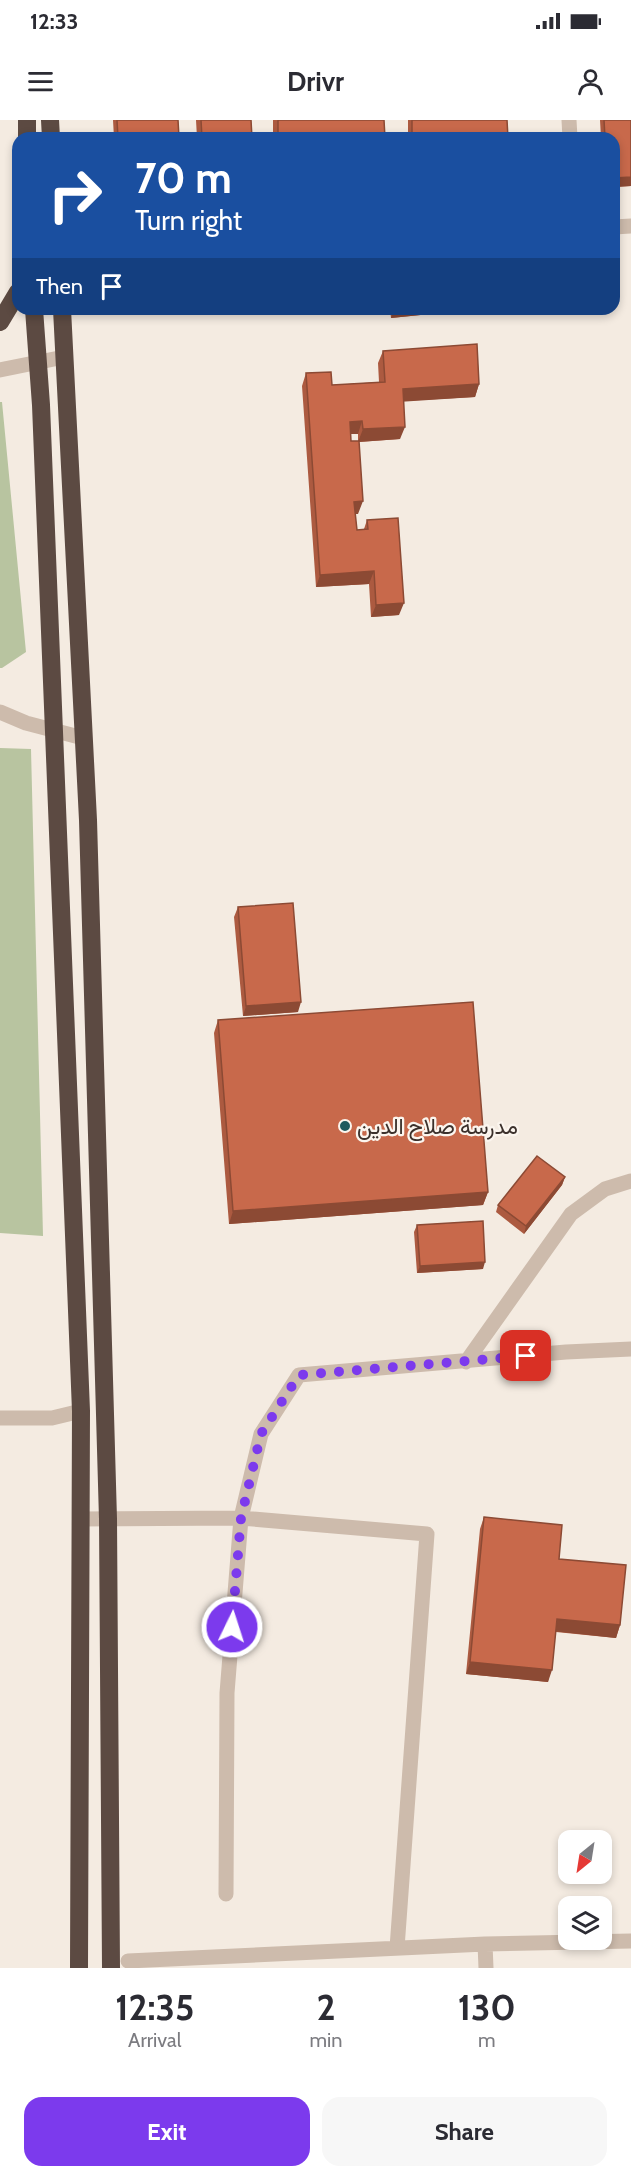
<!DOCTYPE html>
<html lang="en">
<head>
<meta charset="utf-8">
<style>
  body { margin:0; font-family:Cabin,Vazirmatn,sans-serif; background:#f7f7f7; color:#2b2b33; height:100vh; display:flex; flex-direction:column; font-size:22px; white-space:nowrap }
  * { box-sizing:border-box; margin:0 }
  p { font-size:20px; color:#7c7c81 }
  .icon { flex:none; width:33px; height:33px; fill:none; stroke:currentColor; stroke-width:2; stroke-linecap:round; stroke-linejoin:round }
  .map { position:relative; height:1848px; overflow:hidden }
  .details { display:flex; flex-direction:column; background:#fff; flex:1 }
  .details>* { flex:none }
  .guide { position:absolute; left:12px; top:12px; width:608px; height:183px; border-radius:18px; box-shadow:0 3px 9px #0003; background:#1a4fa0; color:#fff; overflow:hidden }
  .needle { width:39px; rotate:210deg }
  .buttons { position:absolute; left:558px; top:1710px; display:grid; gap:12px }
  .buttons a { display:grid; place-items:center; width:54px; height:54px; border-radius:12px; background:#fff; box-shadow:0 3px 9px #0003; font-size:30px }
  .pin { position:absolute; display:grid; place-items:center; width:51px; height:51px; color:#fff; margin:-26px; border-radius:12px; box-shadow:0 3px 9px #0006 }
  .me { position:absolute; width:66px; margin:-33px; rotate:4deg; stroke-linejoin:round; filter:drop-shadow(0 0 4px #0008) }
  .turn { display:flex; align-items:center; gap:21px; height:126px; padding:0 24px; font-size:27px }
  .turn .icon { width:78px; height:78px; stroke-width:2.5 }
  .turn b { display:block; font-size:42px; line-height:51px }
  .then { display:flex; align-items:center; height:57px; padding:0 24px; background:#0003; gap:12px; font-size:22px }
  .eta { display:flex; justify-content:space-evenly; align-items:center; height:102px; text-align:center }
  .eta b { font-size:36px; font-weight:700; line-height:42px }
  .action { display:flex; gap:12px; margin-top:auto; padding:12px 24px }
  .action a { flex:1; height:69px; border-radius:18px; background:#7c3aed; color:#fff; font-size:24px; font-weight:700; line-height:69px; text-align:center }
  .action a+a { background:#f7f7f7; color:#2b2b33 }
  .status { display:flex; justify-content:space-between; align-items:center; height:42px; padding:0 30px; background:#fff; direction:ltr }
  .status svg { height:16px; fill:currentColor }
  header { display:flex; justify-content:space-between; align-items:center; height:78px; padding:0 24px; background:#fff; font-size:27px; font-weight:700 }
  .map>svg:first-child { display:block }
  .green { fill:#b8c4a0 }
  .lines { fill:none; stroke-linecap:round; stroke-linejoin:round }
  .minor { stroke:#cdbbac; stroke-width:15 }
  .highway { stroke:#5c4a42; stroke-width:18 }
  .wall { fill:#ac5a40; fill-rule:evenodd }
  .shaded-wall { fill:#8c4a34 }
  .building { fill:#c8694b; stroke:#8c4a34; stroke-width:1.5 }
  .route { stroke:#7c3aed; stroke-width:10; stroke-dasharray:0 18 }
  .poi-dot { fill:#1f5a5e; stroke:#fbf5ee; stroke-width:2 }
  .labels { text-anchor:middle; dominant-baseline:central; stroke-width:4.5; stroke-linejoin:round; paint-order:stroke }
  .poi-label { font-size:22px; fill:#3b302b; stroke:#fbf5ee; text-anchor:start }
</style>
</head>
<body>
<div class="status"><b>12:33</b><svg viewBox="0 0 49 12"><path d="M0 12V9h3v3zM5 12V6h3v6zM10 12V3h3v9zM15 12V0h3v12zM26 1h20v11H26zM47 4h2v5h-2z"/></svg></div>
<header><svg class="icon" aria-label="menu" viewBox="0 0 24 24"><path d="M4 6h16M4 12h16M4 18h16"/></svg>Drivr<svg class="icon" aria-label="person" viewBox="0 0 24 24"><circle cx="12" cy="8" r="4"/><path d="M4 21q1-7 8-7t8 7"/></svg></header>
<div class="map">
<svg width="631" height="1848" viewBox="0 0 631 1848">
  <rect width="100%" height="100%" fill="#f4ebe1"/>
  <path class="green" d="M 0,282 L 2,282 L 26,532 L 2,548 L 0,548 Z
    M 0,628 L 31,629 L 43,1116 L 0,1113 Z"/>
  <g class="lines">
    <path class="minor" d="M 569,0 L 570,18
      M 614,107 L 631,106
      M 0,250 L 64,237
      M 0,592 L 26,603 L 83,618
      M 466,1242 L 571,1094 L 605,1069 L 631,1061
      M 0,1298 L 52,1298 L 81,1291
      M 80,1399 L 241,1398 L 427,1414 L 397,1828
      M 226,1774 L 227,1573 L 241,1398 L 261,1314 L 299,1255 L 566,1232 L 631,1229
      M 485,1824 L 486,1848
      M 128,1841 L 485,1824 L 631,1821"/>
    <path class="highway" d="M 27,0 L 27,18
      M 50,0 L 51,18
      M 34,189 L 41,285 L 81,1291 L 79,1848
      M 62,189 L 88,700 L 108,1399 L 111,1848
      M 0,202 L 18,172"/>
  </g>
  <path class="wall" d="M 113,0 L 178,0 L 179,18 L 114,18 Z
    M 196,0 L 251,0 L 252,18 L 197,18 Z
    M 273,0 L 384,0 L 385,18 L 273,18 Z
    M 408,0 L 507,0 L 508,18 L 408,18 Z
    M 600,0 L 631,0 L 631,66 L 614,67 L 614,18 L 601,18 Z
    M 390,189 L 452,189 L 450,192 L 391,198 Z
    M 383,231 L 479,264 L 475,277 L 403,281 L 400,319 L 359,322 L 358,394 L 355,394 L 357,410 L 364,409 L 367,400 L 399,495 L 371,497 L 369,464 L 316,467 L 302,266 L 306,253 L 332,265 L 379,262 L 378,243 ZM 350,314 L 358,314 L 358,321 L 351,321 Z
    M 238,787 L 298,892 L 243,896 L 234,797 Z
    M 218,900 L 488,1072 L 483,1085 L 229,1104 L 214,913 Z
    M 565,1057 L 562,1065 L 524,1114 L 496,1092 L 498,1085 Z
    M 417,1105 L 483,1149 L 417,1153 L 414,1112 Z
    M 484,1397 L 559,1439 L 620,1505 L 616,1518 L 556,1512 L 548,1562 L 466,1554 L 480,1409 Z"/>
  <path class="shaded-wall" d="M 631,57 L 631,66 L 614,67 L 614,58 Z
    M 409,189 L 452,189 L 450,192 L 391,198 L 394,190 Z
    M 479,264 L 475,277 L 398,282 L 403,269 Z
    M 362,301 L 358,314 L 345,314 L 350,302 Z
    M 405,307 L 400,319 L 358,322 L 363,309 Z
    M 363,381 L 358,394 L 350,394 L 354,382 Z
    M 374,451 L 369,464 L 316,467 L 320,455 Z
    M 404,483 L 399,495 L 371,497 L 376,485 Z
    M 301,882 L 298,892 L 243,896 L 246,886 Z
    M 565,1057 L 562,1065 L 524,1114 L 526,1106 Z
    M 488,1072 L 483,1085 L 229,1104 L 233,1091 Z
    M 485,1142 L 483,1149 L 417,1153 L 420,1146 Z
    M 557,1499 L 620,1505 L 616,1518 L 552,1511 Z
    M 470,1542 L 552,1550 L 548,1562 L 466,1554 Z"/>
  <path class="building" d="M 117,0 L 178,0 L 179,18 L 118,18 Z
    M 201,0 L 251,0 L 252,18 L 202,18 Z
    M 278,0 L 384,0 L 385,18 L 278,18 Z
    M 412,0 L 507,0 L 508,18 L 412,18 Z
    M 604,0 L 631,0 L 631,57 L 614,58 L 614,18 L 605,18 Z
    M 477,224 L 479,264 L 403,269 L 405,307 L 363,309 L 362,301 L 350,302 L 351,321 L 359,321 L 363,381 L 354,382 L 357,410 L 368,409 L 367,400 L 398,398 L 404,483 L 376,485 L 374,451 L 320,455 L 306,253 L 331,252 L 332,265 L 385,262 L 383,231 Z
    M 293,783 L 301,882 L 246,886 L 238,787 Z
    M 473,882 L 488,1072 L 233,1091 L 218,900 Z
    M 537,1036 L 565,1057 L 526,1106 L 498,1085 Z
    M 483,1101 L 485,1142 L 420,1146 L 417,1105 Z
    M 484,1397 L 562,1405 L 559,1439 L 626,1445 L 620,1505 L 557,1499 L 552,1550 L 470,1542 Z"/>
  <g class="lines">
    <path class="route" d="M 232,1507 L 241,1398 L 261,1314 L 299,1255 L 526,1236"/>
  </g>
  <circle class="poi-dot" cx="345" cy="1006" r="6"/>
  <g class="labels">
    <g class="poi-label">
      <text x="357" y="1006">مدرسة صلاح الدين</text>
    </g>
  </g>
</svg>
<div class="buttons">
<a><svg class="needle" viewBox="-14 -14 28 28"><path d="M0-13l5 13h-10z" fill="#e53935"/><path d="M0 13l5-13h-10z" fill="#7c7c81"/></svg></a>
<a><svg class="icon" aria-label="layers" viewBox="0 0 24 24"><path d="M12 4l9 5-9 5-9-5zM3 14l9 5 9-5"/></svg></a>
</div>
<div class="pin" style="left:526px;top:1236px;background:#d93025"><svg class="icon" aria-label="arrive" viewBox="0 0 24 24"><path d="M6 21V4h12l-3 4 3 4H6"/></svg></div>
<svg class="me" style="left:232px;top:1507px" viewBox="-20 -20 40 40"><circle r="17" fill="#7c3aed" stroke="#fff" stroke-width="3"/><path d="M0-11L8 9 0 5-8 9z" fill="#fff"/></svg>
<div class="guide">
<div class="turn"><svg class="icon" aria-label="right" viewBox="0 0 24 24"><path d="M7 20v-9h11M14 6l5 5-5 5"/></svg><div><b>70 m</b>Turn right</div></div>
<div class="then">Then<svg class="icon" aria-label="arrive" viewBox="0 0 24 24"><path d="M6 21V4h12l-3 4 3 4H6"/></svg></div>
</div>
</div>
<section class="details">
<div class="eta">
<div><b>12:35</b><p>Arrival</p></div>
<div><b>2</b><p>min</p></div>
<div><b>130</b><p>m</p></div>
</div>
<div class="action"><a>Exit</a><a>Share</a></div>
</section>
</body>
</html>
